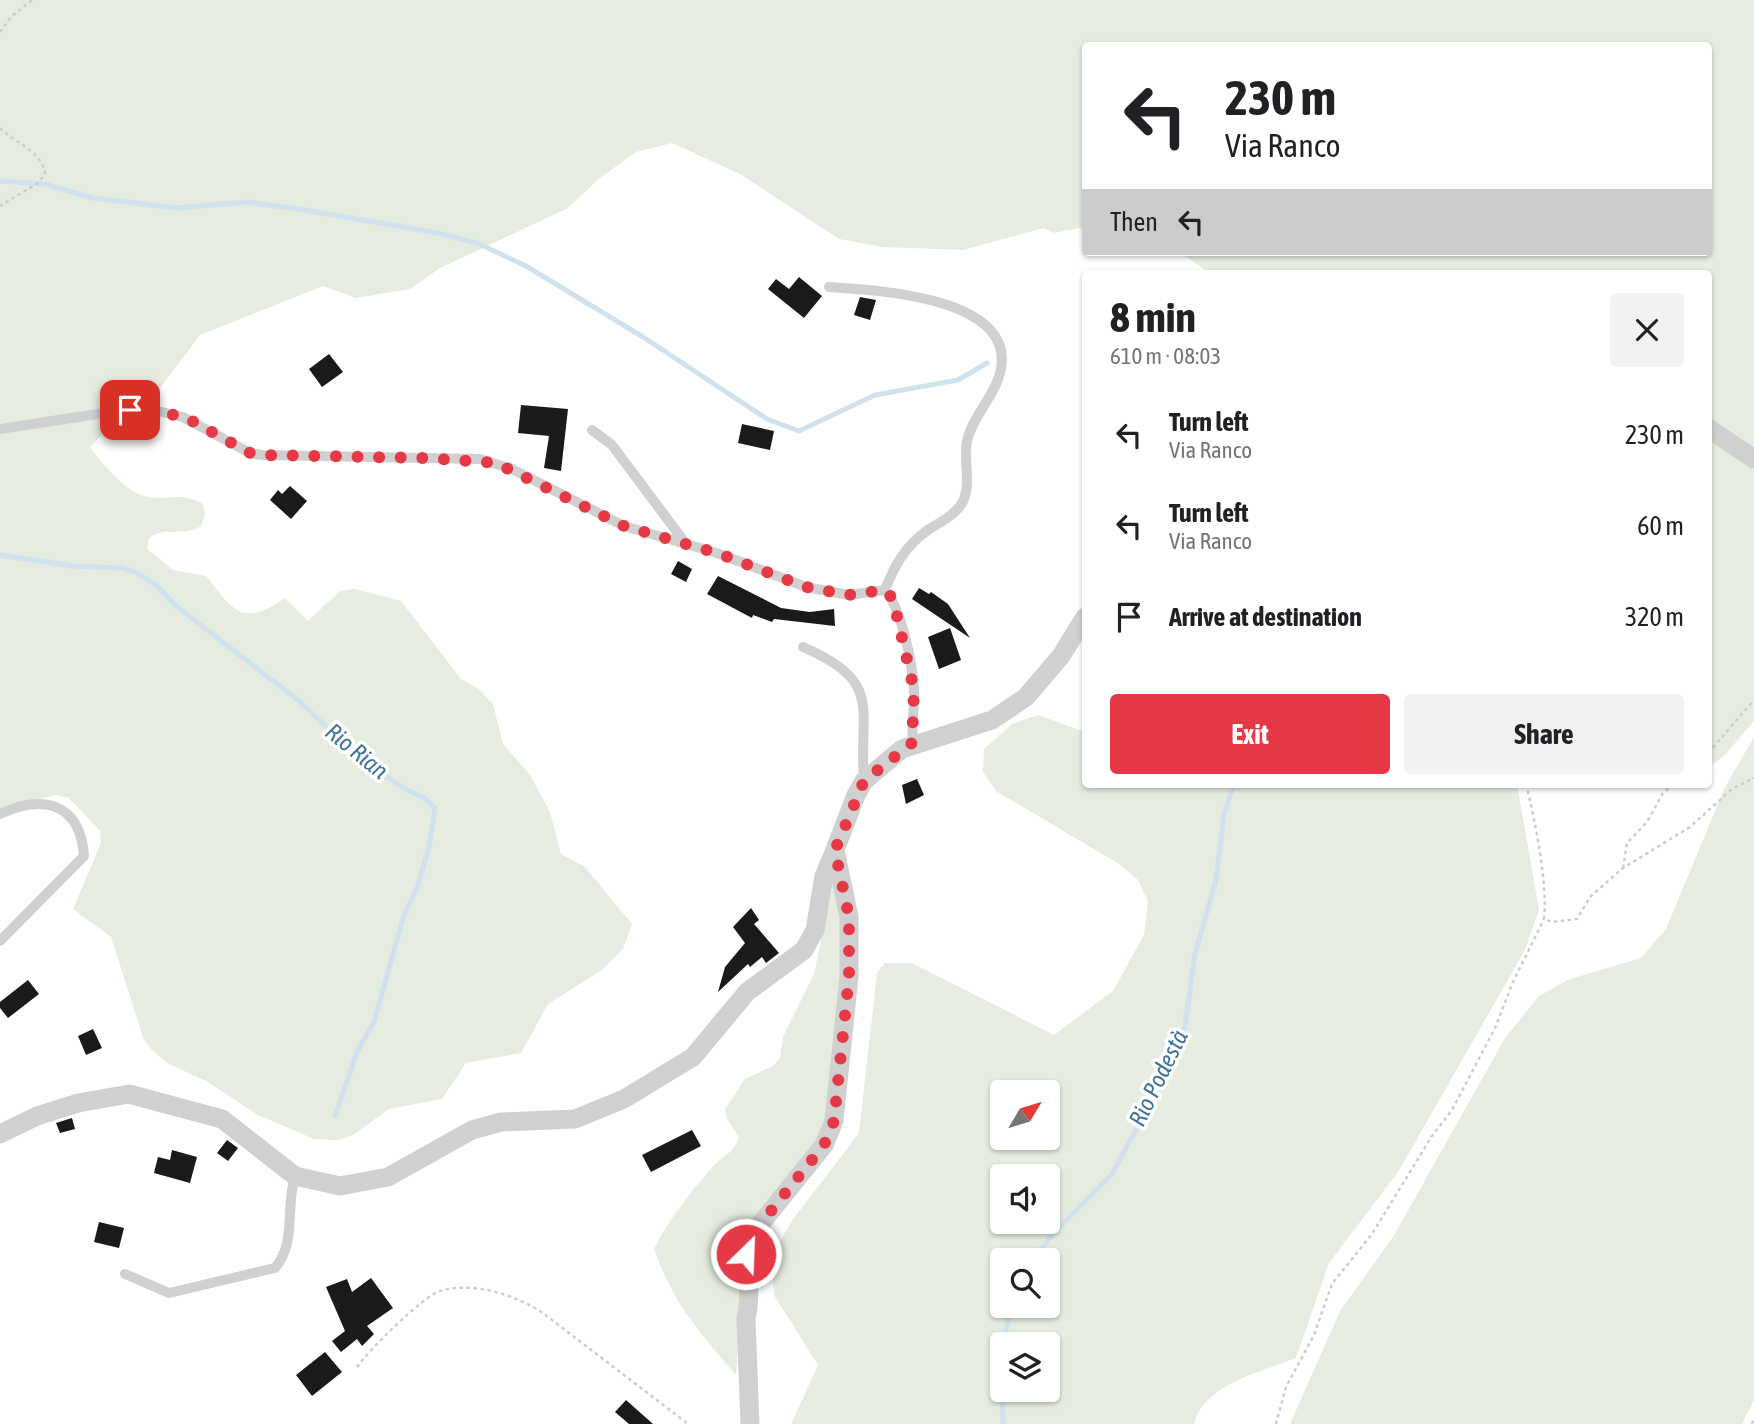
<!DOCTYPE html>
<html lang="en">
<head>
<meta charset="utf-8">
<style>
  body { margin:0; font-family:"Asap Condensed",sans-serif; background:#f2f2f2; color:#202124; height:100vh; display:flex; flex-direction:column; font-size:26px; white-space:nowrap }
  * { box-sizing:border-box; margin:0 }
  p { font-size:23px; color:#757577 }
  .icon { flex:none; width:38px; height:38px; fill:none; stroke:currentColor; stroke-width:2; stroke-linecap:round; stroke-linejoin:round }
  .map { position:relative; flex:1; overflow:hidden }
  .details { position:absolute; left:1082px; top:270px; width:630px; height:518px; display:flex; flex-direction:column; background:#fff; border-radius:7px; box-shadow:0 2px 5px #0004 }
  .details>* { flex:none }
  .banner { position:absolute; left:1082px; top:42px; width:630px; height:214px; border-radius:7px; box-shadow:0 2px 5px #0004; background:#fff; color:#202124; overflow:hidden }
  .needle { width:46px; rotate:52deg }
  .fabs { position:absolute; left:990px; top:1080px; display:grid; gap:14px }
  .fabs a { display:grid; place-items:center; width:70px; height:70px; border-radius:7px; background:#fff; box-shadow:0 2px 5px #0004; font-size:35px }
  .pin { position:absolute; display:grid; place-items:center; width:60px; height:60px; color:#fff; margin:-30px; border-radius:14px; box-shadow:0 4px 10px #0006 }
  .me { position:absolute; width:77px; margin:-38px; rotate:24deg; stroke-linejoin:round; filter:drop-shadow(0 0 5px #0008) }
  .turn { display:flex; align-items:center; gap:24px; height:147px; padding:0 28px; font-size:32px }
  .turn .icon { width:91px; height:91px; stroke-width:2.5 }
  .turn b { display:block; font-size:49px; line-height:60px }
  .then { display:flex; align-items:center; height:66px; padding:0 28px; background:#0003; gap:14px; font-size:26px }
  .round { display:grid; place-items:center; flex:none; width:74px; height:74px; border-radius:7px; background:#f2f2f2 }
  .summary { display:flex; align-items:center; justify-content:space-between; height:119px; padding:0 28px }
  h1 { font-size:42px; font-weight:700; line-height:52px }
  .primary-button { display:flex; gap:14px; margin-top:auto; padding:14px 28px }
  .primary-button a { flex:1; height:80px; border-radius:7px; background:#e63946; color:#fff; font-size:28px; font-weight:700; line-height:80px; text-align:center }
  .primary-button a+a { background:#f2f2f2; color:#202124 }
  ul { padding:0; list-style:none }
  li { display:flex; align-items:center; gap:21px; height:91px; padding:0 28px }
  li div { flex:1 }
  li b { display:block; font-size:26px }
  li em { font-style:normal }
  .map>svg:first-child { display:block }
  .green { fill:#e6ecdf; fill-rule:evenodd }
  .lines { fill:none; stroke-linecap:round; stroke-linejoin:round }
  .stream { stroke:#cfe2ee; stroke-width:5 }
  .building { fill:#1a1a1a }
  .path { stroke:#cdcdcd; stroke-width:2.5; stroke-dasharray:3.5 3.5; stroke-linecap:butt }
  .lane { stroke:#d0d0d0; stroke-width:10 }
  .street { stroke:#d0d0d0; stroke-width:19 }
  .route { stroke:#e63946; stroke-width:12; stroke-dasharray:0 21.6 }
  .labels { text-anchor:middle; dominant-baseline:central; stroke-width:7; stroke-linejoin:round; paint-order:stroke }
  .water-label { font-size:24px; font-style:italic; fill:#3f7597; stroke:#fff }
</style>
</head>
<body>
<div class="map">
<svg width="1754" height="1424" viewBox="0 0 1754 1424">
  <rect width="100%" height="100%" fill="#fff"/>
  <path class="green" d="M 0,0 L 1754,0 L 1754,721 L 1725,755 L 1708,768 L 1708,273 L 1210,273 L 1179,252 L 1708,252 L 1708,46 L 1085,46 L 1085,227 L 1053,233 L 1044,228 L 963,250 L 882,247 L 839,239 L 740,174 L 672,143 L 636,152 L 600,178 L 568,208 L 440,268 L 410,289 L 356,298 L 323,286 L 200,335 L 145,408 L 111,425 L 90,447 C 104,465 125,493 149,497 C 171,501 180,491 203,504 L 205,515 L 201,526 C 184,537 165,526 149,538 L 147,549 L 173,570 L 206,576 C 234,611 242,628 285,598 L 308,621 L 340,591 L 355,589 L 401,601 L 461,679 L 479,689 L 493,704 L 503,744 L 530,775 L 550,812 L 561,854 L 585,867 L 632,924 L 623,949 L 602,970 L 548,1004 L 521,1053 L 466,1063 L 442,1099 L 389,1109 L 353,1135 L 338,1140 L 314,1139 L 258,1115 L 208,1082 L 169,1064 L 151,1049 L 144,1040 L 111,937 L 73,909 L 101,843 L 100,831 L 69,798 L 56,795 L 0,809 Z
    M 1038,715 L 1085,732 L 1085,784 L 1517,784 L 1539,910 L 1525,950 L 1398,1172 L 1329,1263 L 1296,1358 C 1262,1372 1204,1384 1194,1424 L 791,1424 L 818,1365 L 774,1295 L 773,1283 L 780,1242 L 791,1222 L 859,1133 L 877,973 L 885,963 L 912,963 L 1054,1035 L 1113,991 L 1144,935 L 1148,901 L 1138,880 L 1119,864 L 996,791 L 983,772 L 984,749 L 1012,724 ZM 1003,1092 L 1048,1092 L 1048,1138 L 1003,1138 ZM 1003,1176 L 1048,1176 L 1048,1222 L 1003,1222 ZM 1003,1260 L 1048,1260 L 1048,1306 L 1003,1306 ZM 1003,1344 L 1048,1344 L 1048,1390 L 1003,1390 Z
    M 1754,737 L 1754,1400 L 1742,1424 L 1290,1424 L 1340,1311 L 1393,1237 L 1505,1038 L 1539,996 L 1570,979 L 1641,958 L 1666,929 L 1725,787 Z
    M 834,878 L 845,939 L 832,1100 L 821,1137 L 746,1232 L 736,1375 C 698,1331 674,1304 654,1249 C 669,1219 689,1194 711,1169 C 721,1156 734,1154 739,1137 L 727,1119 L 725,1109 L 745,1079 L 773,1066 L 780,1058 L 783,1037 L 814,974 Z"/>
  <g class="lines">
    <path class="stream" d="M 0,181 L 44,184 L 93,198 L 176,208 L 246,202 L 298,209 L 438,233 L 477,243 L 526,266 L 643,337 L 767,419 L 799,431 L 875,395 L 958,380 L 987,363
      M 0,555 L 73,566 L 122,568 L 138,573 L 158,587 L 176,606 L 298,700 L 362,760 L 405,789 L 425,798 L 435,808 L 429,847 L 417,888 L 404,915 L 374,1022 L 357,1052 L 335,1116
      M 1034,1260 L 1050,1237 L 1112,1174 L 1148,1107 L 1185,1026 L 1195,954 L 1216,880 L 1224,814 L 1234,784
      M 1003,1424 L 1002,1346 L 1012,1306"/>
  </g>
  <path class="building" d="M 799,277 L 822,296 L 804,318 L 768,289 L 776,279 L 789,289 Z
    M 860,297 L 876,300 L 870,320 L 854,315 Z
    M 329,354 L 343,372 L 322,387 L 309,369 Z
    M 521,405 L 568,409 L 561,471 L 544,468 L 549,436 L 518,433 Z
    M 742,424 L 774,431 L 770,450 L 738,443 Z
    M 290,486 L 307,501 L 291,519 L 270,500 L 278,490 L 282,494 Z
    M 678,561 L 692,569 L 686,582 L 671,574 Z
    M 718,576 L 781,608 L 810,612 L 834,609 L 835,626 L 774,619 L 772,622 L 753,615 L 752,618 L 707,594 Z
    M 919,588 L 929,594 L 931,592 L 948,604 L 970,638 L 912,599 Z
    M 950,628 L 961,660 L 939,669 L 928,637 Z
    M 917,779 L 924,795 L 906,804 L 902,785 Z
    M 751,908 L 759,920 L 754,924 L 779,953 L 766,963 L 762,957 L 750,967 L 748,964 L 718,992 L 725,967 L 745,943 L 733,927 Z
    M 28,980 L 39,994 L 8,1018 L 0,1008 L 0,1002 Z
    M 93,1029 L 102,1048 L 86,1055 L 78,1036 Z
    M 72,1118 L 75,1129 L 60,1133 L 56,1123 Z
    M 692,1130 L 701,1146 L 651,1172 L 642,1155 Z
    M 227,1140 L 238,1148 L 228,1161 L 217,1153 Z
    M 172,1150 L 197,1157 L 190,1183 L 154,1173 L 158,1157 L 170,1160 Z
    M 99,1222 L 124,1228 L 119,1248 L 94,1242 Z
    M 371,1278 L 393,1308 L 367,1326 L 374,1334 L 362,1346 L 357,1339 L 341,1352 L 332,1341 L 345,1331 L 326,1287 L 347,1279 L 352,1292 Z
    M 325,1352 L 342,1372 L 312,1396 L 296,1375 Z
    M 626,1400 L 653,1424 L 629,1424 L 615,1412 Z"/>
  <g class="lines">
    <path class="path" d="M 0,32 L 11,17 L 32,0
      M 0,128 C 14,142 43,152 45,174 L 38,183 L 0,206
      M 1708,753 L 1754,700
      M 1526,784 C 1535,820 1548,884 1544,919 L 1552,922 L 1577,919 L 1590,897 L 1623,868 L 1690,827 L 1732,789 L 1754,778
      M 1623,868 L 1627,843 L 1647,822 L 1663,793 L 1675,784
      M 357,1367 C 369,1350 422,1297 440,1291 C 473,1281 516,1295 543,1313 L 688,1424
      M 1276,1424 L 1286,1387 L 1314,1335 L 1332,1284 L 1372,1234 L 1432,1136 L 1452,1110 L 1495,1028 L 1513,982 L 1544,919
      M 1752,1424 L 1754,1418"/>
    <path class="lane" d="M 829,287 C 877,290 1014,297 1001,369 C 996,395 973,415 967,441 C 963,459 971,482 964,499 C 958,514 940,522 928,530 C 906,545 894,566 885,590
      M 0,429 L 130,409 L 158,411 L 183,417 L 250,453 L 262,455 L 480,459 L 512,469 L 624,526 L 717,553 L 806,587 L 849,595 L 885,590 C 902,610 912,662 914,689 C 915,707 911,725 913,743
      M 592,430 L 612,445 L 686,544
      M 803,647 C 885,682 858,709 864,781
      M 0,814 C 44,794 80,803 84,856 L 0,941
      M 125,1274 L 169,1293 L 275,1268 C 297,1242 285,1209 295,1176"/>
    <path class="street" d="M 1708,428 L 1754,459
      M 0,1134 L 37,1116 L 78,1103 L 129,1094 L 222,1119 L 295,1176 L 340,1186 L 388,1177 L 472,1130 L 501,1122 L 575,1119 L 624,1099 L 693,1057 L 747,992 L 804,950 L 815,930 L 824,876 L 835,850
      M 750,1424 L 746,1319 C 753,1292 744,1264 750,1237 L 824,1145 L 834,1121 L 849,977 L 849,917 L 835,850 L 856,795 L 864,781 L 902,749 L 992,720 L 1026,697 L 1061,656 L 1085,617"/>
  </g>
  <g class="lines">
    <path class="route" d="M 130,410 L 183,416 L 250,453 L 262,455 L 425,458 L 496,463 L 624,526 L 717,553 L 806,587 L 849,595 L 885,590 L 893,599 L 914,690 L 912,743 L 864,781 L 835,850 L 849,917 L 849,977 L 834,1121 L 824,1145 L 750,1237 L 746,1254"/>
  </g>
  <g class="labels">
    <g class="water-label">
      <text transform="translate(357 751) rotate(39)">Rio Rian</text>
      <text transform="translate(1158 1078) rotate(-64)">Rio Podestà</text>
    </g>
  </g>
</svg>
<div class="fabs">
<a><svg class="needle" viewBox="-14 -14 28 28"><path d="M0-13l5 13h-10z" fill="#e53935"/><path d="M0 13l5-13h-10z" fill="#757577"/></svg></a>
<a><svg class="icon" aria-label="sound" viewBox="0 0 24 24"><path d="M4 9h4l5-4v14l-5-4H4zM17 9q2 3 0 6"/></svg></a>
<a><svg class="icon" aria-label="search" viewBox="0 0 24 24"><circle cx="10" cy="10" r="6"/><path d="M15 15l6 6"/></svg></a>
<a><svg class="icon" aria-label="layers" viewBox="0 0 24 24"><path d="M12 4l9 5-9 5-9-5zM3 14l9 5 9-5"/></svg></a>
</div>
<div class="pin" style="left:130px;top:410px;background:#d93025"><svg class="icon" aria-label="arrive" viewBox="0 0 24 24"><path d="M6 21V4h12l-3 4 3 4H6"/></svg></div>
<svg class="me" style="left:746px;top:1254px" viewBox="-20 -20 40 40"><circle r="17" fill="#e63946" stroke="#fff" stroke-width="3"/><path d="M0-11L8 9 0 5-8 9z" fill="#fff"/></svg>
<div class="banner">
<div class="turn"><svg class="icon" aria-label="left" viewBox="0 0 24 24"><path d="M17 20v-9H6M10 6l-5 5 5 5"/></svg><div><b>230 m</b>Via Ranco</div></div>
<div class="then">Then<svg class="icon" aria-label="left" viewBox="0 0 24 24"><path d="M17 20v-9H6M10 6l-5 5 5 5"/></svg></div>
</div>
<section class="details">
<div class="summary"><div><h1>8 min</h1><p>610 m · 08:03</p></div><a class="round"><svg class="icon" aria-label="close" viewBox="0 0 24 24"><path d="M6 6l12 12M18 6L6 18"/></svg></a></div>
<ul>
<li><svg class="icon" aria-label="left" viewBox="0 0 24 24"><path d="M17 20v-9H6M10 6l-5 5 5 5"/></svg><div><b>Turn left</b><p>Via Ranco</p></div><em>230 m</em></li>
<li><svg class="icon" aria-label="left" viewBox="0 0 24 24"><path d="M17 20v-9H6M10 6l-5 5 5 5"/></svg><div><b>Turn left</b><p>Via Ranco</p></div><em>60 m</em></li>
<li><svg class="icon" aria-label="arrive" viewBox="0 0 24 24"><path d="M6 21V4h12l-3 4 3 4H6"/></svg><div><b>Arrive at destination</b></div><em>320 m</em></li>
</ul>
<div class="primary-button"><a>Exit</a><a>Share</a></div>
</section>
</div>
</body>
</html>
